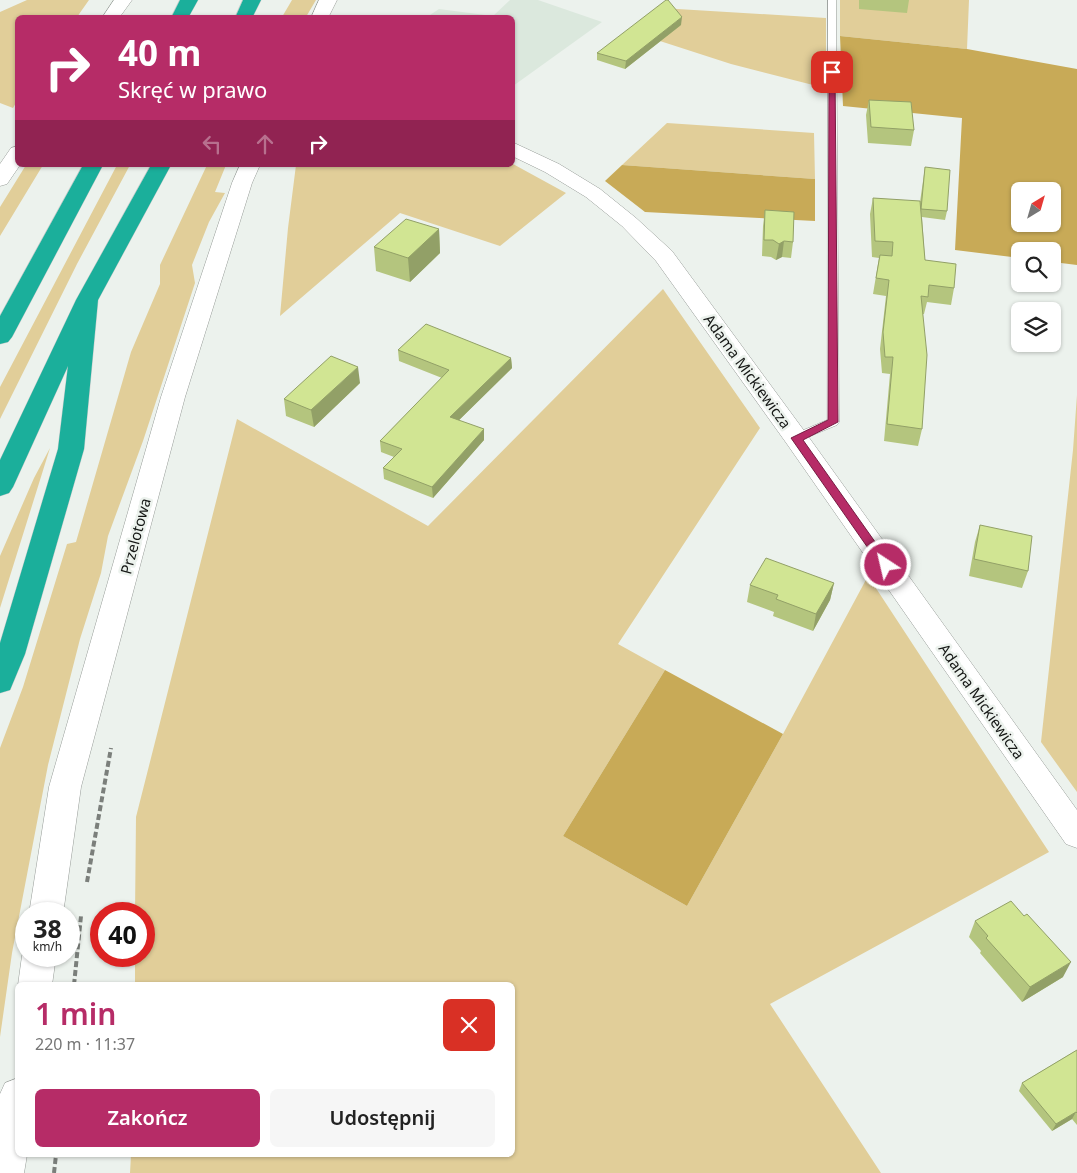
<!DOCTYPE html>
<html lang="pl">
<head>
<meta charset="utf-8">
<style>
  body { margin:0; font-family:"Noto Sans",sans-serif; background:#f6f6f6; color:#222; height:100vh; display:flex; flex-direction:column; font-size:19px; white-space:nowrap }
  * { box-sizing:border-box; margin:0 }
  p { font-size:16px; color:#767676 }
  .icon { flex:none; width:28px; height:28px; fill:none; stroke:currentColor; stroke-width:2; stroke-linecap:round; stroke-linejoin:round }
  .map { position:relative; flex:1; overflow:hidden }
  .side { position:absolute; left:15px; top:982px; width:500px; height:175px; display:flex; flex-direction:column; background:#fff; border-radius:8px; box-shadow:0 1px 4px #0004 }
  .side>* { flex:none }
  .hud { position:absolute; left:15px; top:15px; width:500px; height:152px; border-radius:8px; box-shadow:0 1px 4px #0004; background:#b62c67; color:#fff; overflow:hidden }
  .needle { width:32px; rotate:37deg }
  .controls { position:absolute; left:1011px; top:182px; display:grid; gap:10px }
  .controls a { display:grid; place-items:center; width:50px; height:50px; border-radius:8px; background:#fff; box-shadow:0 1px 4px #0004; font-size:25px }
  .speed { position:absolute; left:15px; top:902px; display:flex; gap:10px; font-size:25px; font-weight:700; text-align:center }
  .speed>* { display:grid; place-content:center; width:65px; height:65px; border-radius:50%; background:#fff; box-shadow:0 1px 4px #0004; line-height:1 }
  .speed small { font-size:12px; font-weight:400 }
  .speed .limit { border:8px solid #d22; background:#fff; color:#111 }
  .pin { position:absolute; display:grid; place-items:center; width:42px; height:42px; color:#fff; margin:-21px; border-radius:10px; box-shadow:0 2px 8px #0006 }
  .me { position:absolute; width:55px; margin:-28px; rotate:325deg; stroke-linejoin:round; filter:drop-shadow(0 0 4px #0008) }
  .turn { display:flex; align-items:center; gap:18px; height:105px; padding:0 20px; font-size:22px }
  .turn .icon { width:65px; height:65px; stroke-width:2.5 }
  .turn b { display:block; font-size:35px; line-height:42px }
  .lanes { display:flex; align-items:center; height:48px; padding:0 20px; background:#0003; justify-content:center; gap:25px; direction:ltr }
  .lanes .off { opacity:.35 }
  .round { display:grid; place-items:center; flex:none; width:52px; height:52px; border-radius:8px; background:#f6f6f6 }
  .overview { display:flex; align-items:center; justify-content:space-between; height:85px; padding:0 20px }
  h1 { font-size:30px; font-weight:600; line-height:38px; color:#b62c67 }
  .action { display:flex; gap:10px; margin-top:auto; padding:10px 20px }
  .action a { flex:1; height:58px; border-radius:8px; background:#b62c67; color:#fff; font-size:20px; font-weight:600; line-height:58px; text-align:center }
  .action a+a { background:#f6f6f6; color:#222 }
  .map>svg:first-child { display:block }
  .built { fill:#dbe8dd }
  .green { fill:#e1ce99 }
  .forest { fill:#c8aa57; fill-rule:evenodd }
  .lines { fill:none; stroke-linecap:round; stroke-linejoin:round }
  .lane-casing { stroke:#979c98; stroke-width:1 }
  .secondary-casing { stroke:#979c98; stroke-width:1 }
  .highway-casing { stroke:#ccc; stroke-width:1 }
  .path { stroke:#7b7f7b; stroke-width:4; stroke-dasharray:6 3; stroke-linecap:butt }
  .lane { fill:#fff; fill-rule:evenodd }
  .secondary { fill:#fff; fill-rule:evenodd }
  .highway { fill:#1baf9b; fill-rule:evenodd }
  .wall { fill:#b4c57e }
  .shaded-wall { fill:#92a067 }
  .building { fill:#d1e593; stroke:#92a067 }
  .route { fill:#b62c67; stroke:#761d43 }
  .labels { text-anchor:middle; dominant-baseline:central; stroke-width:5; stroke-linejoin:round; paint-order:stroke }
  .street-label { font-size:15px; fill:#151715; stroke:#ecf2ed }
</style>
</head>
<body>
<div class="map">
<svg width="1077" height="1173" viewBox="0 0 1077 1173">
  <rect width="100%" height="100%" fill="#ecf2ed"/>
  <path class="built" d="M 510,0 L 538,0 L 602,22 L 513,86 L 512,18 L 427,17 L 439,9 L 493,16 Z"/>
  <path class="green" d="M 27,0 L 89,0 L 77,17 L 18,18 L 17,101 L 13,108 L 0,103 L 0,12 Z
    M 292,0 L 316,0 L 306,17 L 282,17 Z
    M 840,0 L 969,0 L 967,49 L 840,36 Z
    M 661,8 L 826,18 L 826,76 L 813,85 L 731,64 L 629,31 Z
    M 667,123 L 814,133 L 815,179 L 622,165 Z
    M 513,164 L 566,193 L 500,246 L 400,213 L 280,316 L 288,228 L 296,165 Z
    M 26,165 L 43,165 L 0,236 L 0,207 Z
    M 117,165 L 130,165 L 77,264 L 0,419 L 0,387 Z
    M 207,165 L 226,165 L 215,192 L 225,193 L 209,222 L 192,265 L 195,283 L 143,441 L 108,536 L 101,573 L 80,639 L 48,765 L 12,953 L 0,1037 L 0,748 L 23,687 L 67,544 L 76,542 L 131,352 L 160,284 L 160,265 Z
    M 663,289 L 760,428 L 618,644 L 665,670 L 563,836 L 687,906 L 783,734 L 868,576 L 1049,852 L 770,1004 L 881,1173 L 130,1173 L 131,1155 L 512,1155 L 512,985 L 135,985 L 135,956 L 144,956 L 144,914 L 135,914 L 136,817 L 237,419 L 428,526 Z
    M 1077,395 L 1077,792 L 1041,742 L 1073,450 Z
    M 50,448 L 0,608 L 0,556 L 34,478 Z"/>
  <path class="forest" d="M 840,36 L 967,49 L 1077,69 L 1077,265 L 1053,262 L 1052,251 L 1020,251 L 1020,258 L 955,250 L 962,118 L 843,106 ZM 1020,191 L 1052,191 L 1052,224 L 1020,224 Z
    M 622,165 L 815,179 L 815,221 L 645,212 L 605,181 Z
    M 665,670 L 783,734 L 687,906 L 563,836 Z"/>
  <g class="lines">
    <defs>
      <path id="lane" d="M 828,0 L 836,0 L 839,422 L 837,425 L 796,442 L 790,438 L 792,435 L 827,420 Z"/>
      <path id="secondary" d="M 114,0 L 132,0 L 119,18 L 102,18 Z
        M 319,0 L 337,0 L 328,18 L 311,18 Z
        M 512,142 L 559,164 L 600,189 L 636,218 L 672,251 L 805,432 L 1077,810 L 1077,848 L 1066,844 L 787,444 L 656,261 L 622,226 L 586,197 L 545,172 L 512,156 Z
        M 18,146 L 18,165 L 20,165 L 7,184 L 0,186 L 0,164 L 11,148 Z
        M 240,165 L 260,165 L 252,183 L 185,397 L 81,787 L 63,914 L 29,914 L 49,787 L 161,397 L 232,183 Z
        M 26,947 L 26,956 L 56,956 L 52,985 L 18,985 L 22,956 Z
        M 18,1078 L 18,1155 L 27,1155 L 24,1173 L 0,1173 L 0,1094 L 5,1083 Z"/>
      <path id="highway" d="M 180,0 L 198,0 L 188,18 L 171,18 Z
        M 243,0 L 261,0 L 252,18 L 235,18 Z
        M 83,165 L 103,165 L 12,337 L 8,342 L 0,344 L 0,316 Z
        M 151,165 L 171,165 L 98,300 L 84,449 L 25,654 L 10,690 L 0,693 L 0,643 L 58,449 L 68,366 L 13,487 L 9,493 L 0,496 L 0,460 L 76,300 Z"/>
    </defs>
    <use href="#lane" class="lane-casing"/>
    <use href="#secondary" class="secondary-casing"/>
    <use href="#highway" class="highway-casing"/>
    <path class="path" d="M 87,882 L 111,748
      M 69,939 L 70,927
      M 74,985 L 81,916
      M 54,1173 L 56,1155"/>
    <use href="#lane" class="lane"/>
    <use href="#secondary" class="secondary"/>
    <use href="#highway" class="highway"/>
  </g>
  <path class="wall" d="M 859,0 L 909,0 L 907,13 L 859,9 Z
    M 681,25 L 625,69 L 597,60 L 597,53 Z
    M 869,100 L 914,130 L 911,146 L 868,143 L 866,115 Z
    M 925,167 L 947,211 L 945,220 L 922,217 L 925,260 L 954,288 L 951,305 L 927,302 L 924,314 L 923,314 L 922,429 L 918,446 L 884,441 L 890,374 L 882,373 L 880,349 L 886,296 L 873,294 L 879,258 L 872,257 L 870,214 L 873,198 L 920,202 Z
    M 765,210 L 793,242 L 791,258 L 782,257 L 776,260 L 771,257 L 762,256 L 763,226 Z
    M 439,229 L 440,253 L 410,282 L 376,271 L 374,247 Z
    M 398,350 L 511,358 L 512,368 L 459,420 L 484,440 L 433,498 L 384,479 L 383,468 L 394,457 L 381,452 L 380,441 L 442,378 L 399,361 Z
    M 360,383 L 314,427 L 286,416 L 284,399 Z
    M 980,525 L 1028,571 L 1022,588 L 969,576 L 975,542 Z
    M 834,583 L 830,600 L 813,631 L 773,616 L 774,612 L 747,602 L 750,585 Z
    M 975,921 L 1063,977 L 1022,1002 L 980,953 L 981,951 L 969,937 Z
    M 1077,1050 L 1077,1125 L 1072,1119 L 1052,1131 L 1019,1091 L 1022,1083 Z"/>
  <path class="shaded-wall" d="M 682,17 L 681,25 L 625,69 L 626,61 Z
    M 439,229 L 440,253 L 410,282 L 408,258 Z
    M 784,241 L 782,257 L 776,260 L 779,244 Z
    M 511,358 L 512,368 L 451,428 L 450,417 Z
    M 358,367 L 360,383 L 314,427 L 311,410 Z
    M 484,429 L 484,440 L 433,498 L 432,487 Z
    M 834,583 L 830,600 L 813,631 L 816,614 Z
    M 1071,962 L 1063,977 L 1022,1002 L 1030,987 Z
    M 1076,1112 L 1072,1119 L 1052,1131 L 1056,1124 Z"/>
  <path class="building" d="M 666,0 L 668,0 L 682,17 L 626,61 L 597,53 Z
    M 869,100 L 911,102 L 914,130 L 871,127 Z
    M 925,167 L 950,170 L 947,211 L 921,209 Z
    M 873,198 L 920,201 L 925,260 L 956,264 L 954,288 L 929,285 L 928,297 L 921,296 L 927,355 L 922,429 L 887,424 L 893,357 L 885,357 L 883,332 L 889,280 L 876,278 L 880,255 L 892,256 L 893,242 L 875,241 Z
    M 765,210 L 794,212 L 793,242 L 784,241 L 779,244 L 773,240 L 764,240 Z
    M 406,219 L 439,229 L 408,258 L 374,247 Z
    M 426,324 L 511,358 L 450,417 L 484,429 L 432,487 L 383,468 L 402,449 L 380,441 L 449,370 L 398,350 Z
    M 331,356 L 358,367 L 311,410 L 284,399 Z
    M 980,525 L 1032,536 L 1028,571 L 974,559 Z
    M 766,558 L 834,583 L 816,614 L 776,599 L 778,595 L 750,585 Z
    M 1011,901 L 1024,916 L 1027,914 L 1071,962 L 1030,987 L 986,938 L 988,936 L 975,921 Z
    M 1077,1050 L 1077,1113 L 1076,1112 L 1056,1124 L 1022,1083 Z"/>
  <path class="route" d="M 829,71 L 835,72 L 838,422 L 803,440 L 890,563 L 892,565 L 886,569 L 882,568 L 791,438 L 828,420 Z"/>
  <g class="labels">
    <g class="street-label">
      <text transform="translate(748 371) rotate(54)">Adama Mickiewicza</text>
      <text transform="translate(135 536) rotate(-75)">Przelotowa</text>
      <text transform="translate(982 701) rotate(55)">Adama Mickiewicza</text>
    </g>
  </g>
</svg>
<div class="controls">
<a><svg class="needle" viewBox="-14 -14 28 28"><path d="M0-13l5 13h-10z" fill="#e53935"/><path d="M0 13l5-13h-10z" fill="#767676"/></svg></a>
<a><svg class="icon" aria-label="search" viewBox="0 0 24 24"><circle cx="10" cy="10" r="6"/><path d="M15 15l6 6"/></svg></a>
<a><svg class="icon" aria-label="layers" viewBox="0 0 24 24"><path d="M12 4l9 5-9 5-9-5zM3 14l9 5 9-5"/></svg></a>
</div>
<div class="speed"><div>38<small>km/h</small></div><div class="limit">40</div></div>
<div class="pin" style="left:832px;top:72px;background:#d93025"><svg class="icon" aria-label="arrive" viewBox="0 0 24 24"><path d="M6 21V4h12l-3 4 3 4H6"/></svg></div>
<svg class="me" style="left:886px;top:565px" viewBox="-20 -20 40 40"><circle r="17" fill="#b62c67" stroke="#fff" stroke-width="3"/><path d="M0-11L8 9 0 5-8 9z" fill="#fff"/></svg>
<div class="hud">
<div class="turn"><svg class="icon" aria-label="right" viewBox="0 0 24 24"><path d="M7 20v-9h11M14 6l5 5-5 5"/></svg><div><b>40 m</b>Skręć w prawo</div></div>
<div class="lanes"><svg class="icon off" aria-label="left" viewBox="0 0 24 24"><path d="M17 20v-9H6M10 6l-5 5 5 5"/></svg><svg class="icon off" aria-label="ahead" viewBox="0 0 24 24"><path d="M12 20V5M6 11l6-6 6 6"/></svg><svg class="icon" aria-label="right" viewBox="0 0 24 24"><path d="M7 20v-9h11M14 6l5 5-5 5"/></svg></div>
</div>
<section class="side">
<div class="overview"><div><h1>1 min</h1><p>220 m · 11:37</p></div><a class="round" style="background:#d93025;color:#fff"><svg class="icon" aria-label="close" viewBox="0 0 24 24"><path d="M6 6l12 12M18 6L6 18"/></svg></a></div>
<div class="action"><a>Zakończ</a><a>Udostępnij</a></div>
</section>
</div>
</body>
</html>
